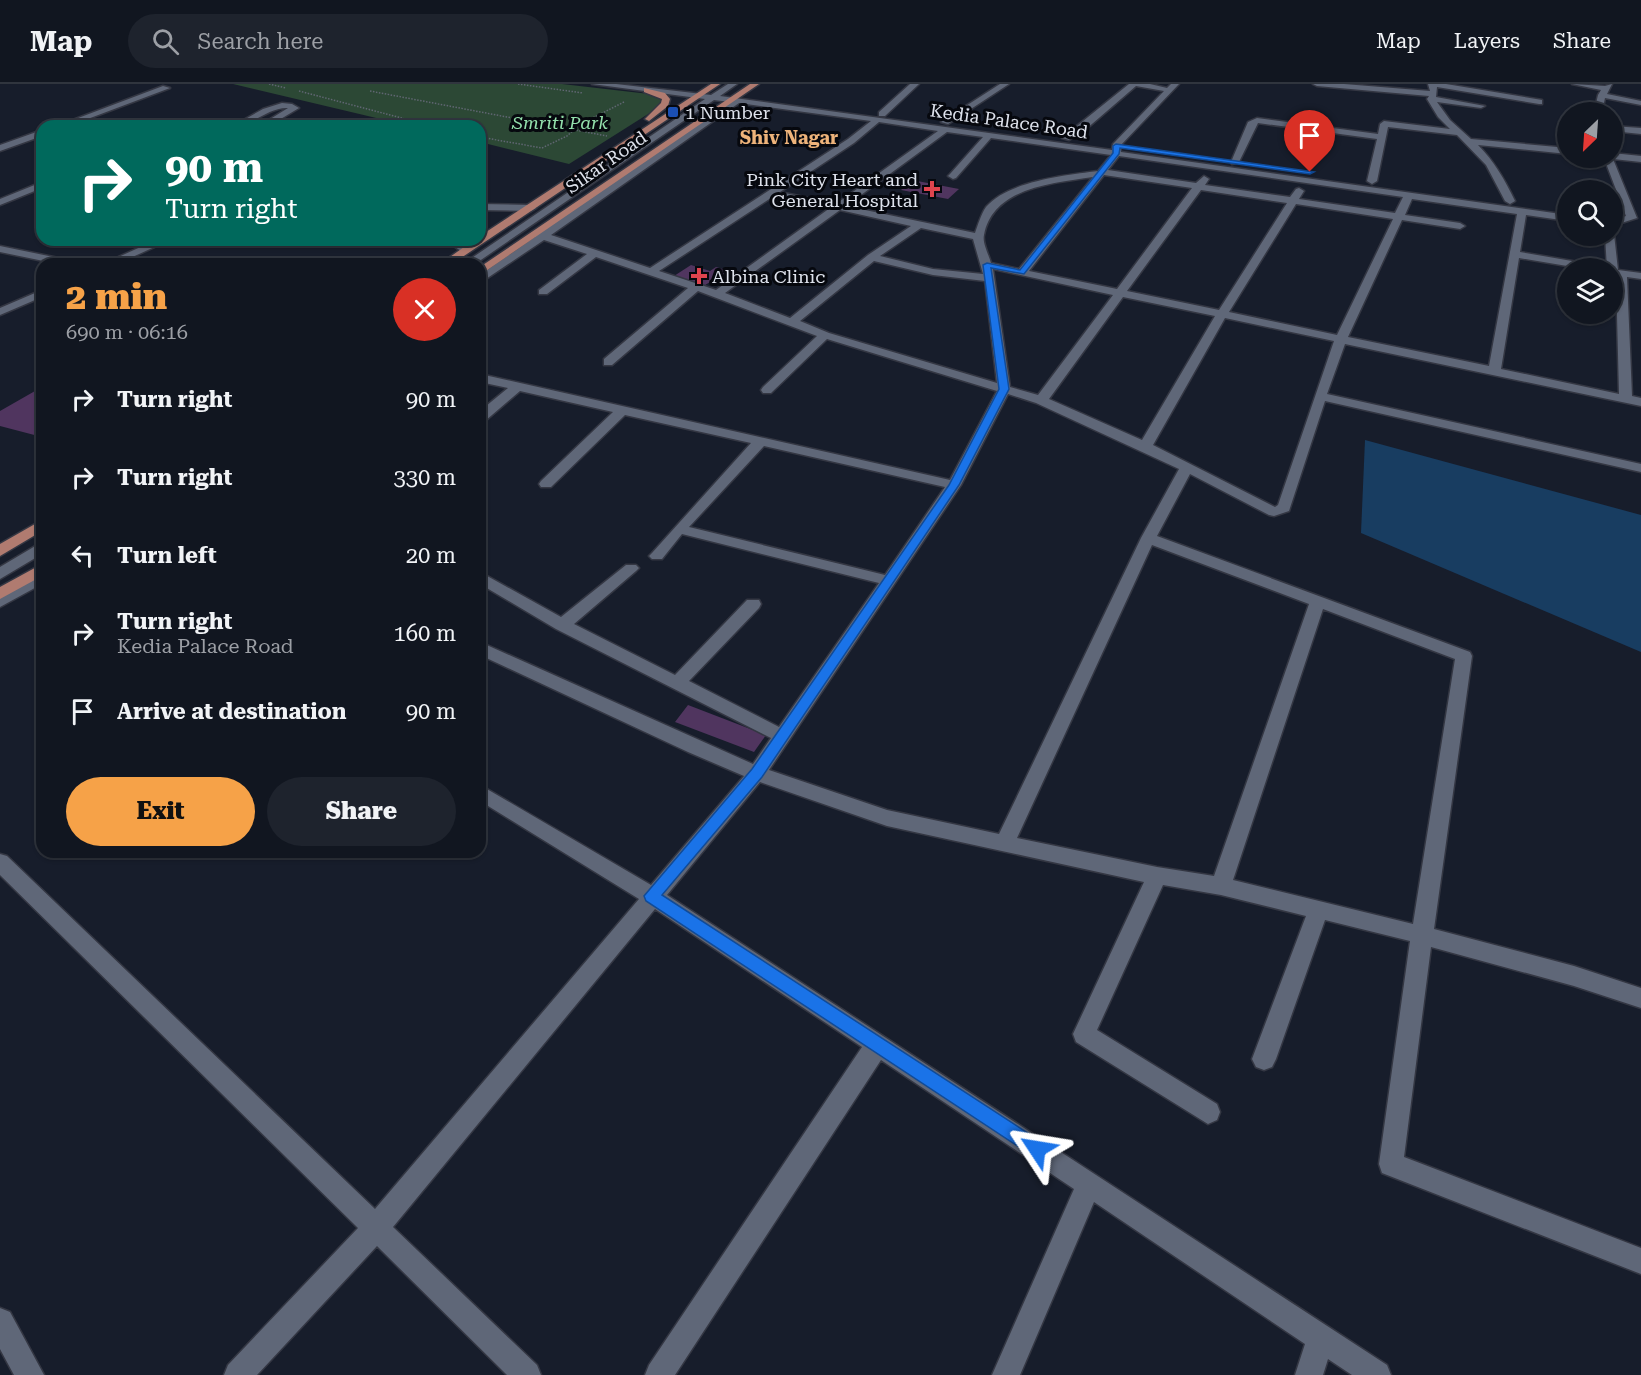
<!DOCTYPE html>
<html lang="en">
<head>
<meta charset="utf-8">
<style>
  body { margin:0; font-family:"Roboto Serif",serif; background:#1e232d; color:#f1f3f6; height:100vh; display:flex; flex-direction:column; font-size:22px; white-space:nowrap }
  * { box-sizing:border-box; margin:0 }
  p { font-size:20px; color:#9c9fa5 }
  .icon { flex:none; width:33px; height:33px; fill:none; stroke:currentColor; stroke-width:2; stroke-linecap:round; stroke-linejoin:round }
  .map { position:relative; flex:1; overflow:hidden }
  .side { position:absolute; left:36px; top:174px; width:450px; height:600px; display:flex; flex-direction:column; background:#111620; border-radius:18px; box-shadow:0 2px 4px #0004,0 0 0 2px #30353e }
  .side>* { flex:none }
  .hud { position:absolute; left:36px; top:36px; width:450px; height:126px; border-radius:18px; box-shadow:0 2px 4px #0004,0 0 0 2px #30353e; background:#00695c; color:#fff; overflow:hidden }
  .needle { width:39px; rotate:205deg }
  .tools { position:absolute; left:1557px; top:18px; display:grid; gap:12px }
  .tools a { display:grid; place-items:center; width:66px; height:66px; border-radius:50%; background:#111620; box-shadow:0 2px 4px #0004,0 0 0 2px #30353e; font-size:30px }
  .pin { position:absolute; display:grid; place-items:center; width:51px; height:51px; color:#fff; margin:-62px -26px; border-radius:50% 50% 50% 0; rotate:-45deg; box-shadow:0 0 6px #0007 }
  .pin .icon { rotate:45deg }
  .me { position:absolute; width:66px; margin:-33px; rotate:303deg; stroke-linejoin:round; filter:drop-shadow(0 0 4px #0008) }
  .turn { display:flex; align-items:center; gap:21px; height:126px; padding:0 30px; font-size:27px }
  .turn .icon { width:78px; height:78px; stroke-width:2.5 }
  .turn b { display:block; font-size:42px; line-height:51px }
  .round { display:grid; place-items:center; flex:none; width:63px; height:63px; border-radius:32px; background:#1e232d }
  .headline { display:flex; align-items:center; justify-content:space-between; height:102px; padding:0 30px }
  h1 { font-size:36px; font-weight:800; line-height:45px; color:#f6a248 }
  .cta { display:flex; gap:12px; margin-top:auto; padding:12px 30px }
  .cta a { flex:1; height:69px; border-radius:36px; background:#f6a248; color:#111; font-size:24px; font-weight:800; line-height:69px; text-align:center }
  .cta a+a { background:#1e232d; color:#f1f3f6 }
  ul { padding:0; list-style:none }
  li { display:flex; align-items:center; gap:18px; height:78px; padding:0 30px }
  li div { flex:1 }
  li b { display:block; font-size:22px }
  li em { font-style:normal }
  header { display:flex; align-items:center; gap:36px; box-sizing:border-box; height:84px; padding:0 30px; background:#111620; border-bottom:2px solid #30353e }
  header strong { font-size:28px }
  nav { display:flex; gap:33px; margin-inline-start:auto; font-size:21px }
  .search { width:420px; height:54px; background:#1e232d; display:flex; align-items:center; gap:15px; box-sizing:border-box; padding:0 21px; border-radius:33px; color:#9c9fa5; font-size:22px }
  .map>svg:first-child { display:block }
  .green { fill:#2c4835 }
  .water { fill:#183d61 }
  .building { fill:#50355f }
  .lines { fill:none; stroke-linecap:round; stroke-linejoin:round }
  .minor-casing { stroke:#343743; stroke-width:3 }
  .major-casing { stroke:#343743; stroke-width:3 }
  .path { stroke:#606672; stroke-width:1.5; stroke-dasharray:1.5 1.5; stroke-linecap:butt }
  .minor { fill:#5f6778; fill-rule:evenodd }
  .major { fill:#b07b70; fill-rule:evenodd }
  .route { fill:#1a73e8; stroke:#114b97; stroke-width:1.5 }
  .transit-dot { fill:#1a4fb4; stroke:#06080e; stroke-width:2 }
  .health-dot { fill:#e0444e; stroke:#06080e; stroke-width:2 }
  .labels { text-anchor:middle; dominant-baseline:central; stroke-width:6; stroke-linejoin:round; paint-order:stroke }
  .far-poi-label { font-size:18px; fill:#dee2ec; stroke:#06080e; text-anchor:start }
  .far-street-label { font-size:18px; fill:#dee2ec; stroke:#06080e }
  .far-park-label { font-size:18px; font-style:italic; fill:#94e1ad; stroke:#06080e }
  .far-neighbourhood-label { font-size:18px; font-weight:bold; fill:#eeb37a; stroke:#06080e }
</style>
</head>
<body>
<header>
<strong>Map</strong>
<div class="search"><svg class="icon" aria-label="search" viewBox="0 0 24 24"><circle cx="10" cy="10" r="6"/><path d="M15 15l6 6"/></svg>Search here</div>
<nav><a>Map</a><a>Layers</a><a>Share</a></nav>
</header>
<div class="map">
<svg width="1641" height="1291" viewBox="0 0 1641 1291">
  <rect width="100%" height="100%" fill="#171d2b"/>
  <path class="green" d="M 233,0 L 562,0 L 658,11 L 663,14 L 663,17 L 656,25 L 569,80 L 480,58 L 480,42 L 410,42 Z"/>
  <path class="water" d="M 1365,356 L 1641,431 L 1641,568 L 1361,449 Z"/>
  <path class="building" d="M 912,96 L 959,105 L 948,115 L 901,106 Z
    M 691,181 L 710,187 L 716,183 L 729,187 L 705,201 L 674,192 Z
    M 42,303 L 42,353 L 0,342 L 0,327 Z
    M 688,621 L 766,651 L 754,668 L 675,638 Z"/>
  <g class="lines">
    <defs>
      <path id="minor" d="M 592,0 L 616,0 L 711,11 L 728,0 L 737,0 L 720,12 L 1112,66 L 1113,60 L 1164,7 L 1136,2 L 1085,46 L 1069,56 L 1062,54 L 1129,0 L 1150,0 L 1167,4 L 1171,0 L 1179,0 L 1120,62 L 1121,68 L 1568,131 L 1568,137 L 1526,131 L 1520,168 L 1595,181 L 1600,184 L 1579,184 L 1519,174 L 1501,285 L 1619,310 L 1616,192 L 1612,191 L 1612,184 L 1607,184 L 1605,152 L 1614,150 L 1618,186 L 1641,189 L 1641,195 L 1627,193 L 1632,312 L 1641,314 L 1641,322 L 1345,260 L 1327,310 L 1641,380 L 1641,388 L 1325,317 L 1289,427 L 1274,432 L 1269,431 L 1190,390 L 1157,452 L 1470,568 L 1472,572 L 1434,845 L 1574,882 L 1641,904 L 1641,924 L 1574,902 L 1431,863 L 1404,1073 L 1641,1164 L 1641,1190 L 1382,1089 L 1379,1080 L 1410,857 L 1325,836 L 1276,975 L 1272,983 L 1264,986 L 1256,983 L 1252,975 L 1306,832 L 1221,811 L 1163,801 L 1097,946 L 1217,1020 L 1220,1028 L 1217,1036 L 1208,1040 L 1076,958 L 1073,950 L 1144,798 L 887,742 L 760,698 L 667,811 L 1387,1281 L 1391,1291 L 1352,1291 L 1328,1275 L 1323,1291 L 1295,1291 L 1305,1260 L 1094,1118 L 1020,1291 L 992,1291 L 1074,1105 L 881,976 L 675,1291 L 645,1291 L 649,1281 L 862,963 L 655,825 L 393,1143 L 537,1281 L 541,1291 L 507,1291 L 377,1162 L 257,1291 L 224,1291 L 228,1281 L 358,1144 L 0,791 L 0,770 L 7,772 L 375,1125 L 639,815 L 480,717 L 480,701 L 651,801 L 744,692 L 688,668 L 480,571 L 480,558 L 753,680 L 771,654 L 556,545 L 480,500 L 480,488 L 561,533 L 626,481 L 636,481 L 639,484 L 636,487 L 574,540 L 675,591 L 747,516 L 759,516 L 761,520 L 759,524 L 689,597 L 779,643 L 879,499 L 682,450 L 662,475 L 652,475 L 649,472 L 652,469 L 751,359 L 625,331 L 551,403 L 541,403 L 539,400 L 541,397 L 613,328 L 520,307 L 485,337 L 480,338 L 480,327 L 508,304 L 480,298 L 480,290 L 950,396 L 997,307 L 827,255 L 771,309 L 763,309 L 761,306 L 763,303 L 817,252 L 698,207 L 612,281 L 604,281 L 604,275 L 688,204 L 596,173 L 547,210 L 539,210 L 539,206 L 587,170 L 544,156 L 480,199 L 480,191 L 535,153 L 531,150 L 532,148 L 541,148 L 730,18 L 714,16 L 475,180 L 463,180 L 705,15 ZM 739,19 L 871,37 L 848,55 L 650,184 L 551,151 ZM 879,38 L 938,47 L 836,120 L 780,108 L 854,59 ZM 947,48 L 983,53 L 950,90 L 948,92 L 953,95 L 956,94 L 991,54 L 1111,71 L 1098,87 C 1067,91 1008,97 986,123 C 981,130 978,141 975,149 L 846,122 ZM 1119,72 L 1403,113 L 1395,129 L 1299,115 L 1304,107 L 1299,104 L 1296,105 L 1290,113 L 1205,101 L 1209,95 L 1204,92 L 1196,99 L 1108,86 ZM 1104,91 L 1192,104 L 1117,205 L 1029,187 ZM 1093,93 L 1019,185 L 991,179 C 989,171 982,159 984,151 C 993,103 1054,99 1093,93 ZM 1201,106 L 1287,119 L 1219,226 L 1127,207 ZM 774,112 L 830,124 L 716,206 L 659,187 ZM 1412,115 L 1517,130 L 1489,282 L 1348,253 L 1402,136 L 1460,145 L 1465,142 L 1460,139 L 1405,131 ZM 1296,120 L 1393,135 L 1337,251 L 1229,228 ZM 840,126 L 911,142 L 868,171 L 790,234 L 725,209 ZM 921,144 L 973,155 L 983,190 L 933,185 L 880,172 ZM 874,177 L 933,191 L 985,197 L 997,299 L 829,249 L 800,237 ZM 993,185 L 1113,211 L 1038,311 L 1010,303 ZM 1123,213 L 1215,232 L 1142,356 L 1049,315 ZM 1225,234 L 1334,257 L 1278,421 L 1275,423 L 1153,361 ZM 1008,310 L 1036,319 L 1179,385 L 1141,454 L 999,750 L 887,726 L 769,686 L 961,401 ZM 764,362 L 945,403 L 885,491 L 689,443 ZM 1152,461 L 1309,520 L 1214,792 L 1157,783 L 1017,754 ZM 1323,525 L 1455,575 L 1413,840 L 1233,796 Z
        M 910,0 L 919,0 L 885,32 L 879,32 L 879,28 Z
        M 1000,0 L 1009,0 L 948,40 L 941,38 Z
        M 1313,0 L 1344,0 L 1430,7 L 1428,0 L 1446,0 L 1542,16 L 1542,20 L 1539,20 L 1437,3 L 1436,13 L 1485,22 L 1481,24 L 1437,18 L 1450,36 L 1471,55 L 1568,64 L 1568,70 L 1478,61 C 1494,77 1505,96 1515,117 L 1510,120 L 1505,117 L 1486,81 L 1457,51 L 1388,43 L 1377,97 L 1372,100 L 1367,97 L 1377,55 L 1258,39 L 1239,78 L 1232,80 L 1231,78 L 1248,38 L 1257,34 L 1378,50 L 1380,40 L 1384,37 L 1450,45 L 1438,33 L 1427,15 L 1429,12 L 1317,2 Z
        M 1572,0 L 1605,2 L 1612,0 L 1607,10 L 1641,17 L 1641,21 L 1605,14 L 1602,28 L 1594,28 L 1598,11 L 1601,6 Z
        M 163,2 L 170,4 L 69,42 L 57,42 Z
        M 282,19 L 292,20 L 299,24 L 269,42 L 259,42 L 288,24 C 268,23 253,42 233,42 L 263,25 Z
        M 1612,42 L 1641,44 L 1641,50 L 1612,47 Z
        M 42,46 L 42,52 L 0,67 L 0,61 Z
        M 1612,69 L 1641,72 L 1641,78 L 1613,75 L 1637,134 L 1612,142 L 1612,136 L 1626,132 L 1604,74 L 1612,74 Z
        M 42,98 L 42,104 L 0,121 L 0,115 Z
        M 480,120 L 531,121 L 536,124 L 531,127 L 480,126 Z
        M 156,156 L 170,156 L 117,180 L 103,180 Z
        M 446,156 L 458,156 L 471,166 L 462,168 Z
        M 0,162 L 73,177 L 78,180 L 58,180 L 0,168 Z
        M 42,206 L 42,213 L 0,231 L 0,224 Z
        M 42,458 L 42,470 L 0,495 L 0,483 Z
        M 42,488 L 42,500 L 0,523 L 0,511 Z
        M 0,1224 L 10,1228 L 44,1291 L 14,1291 L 0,1265 Z"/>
      <path id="major" d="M 711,0 L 720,0 L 452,180 L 440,180 L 474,156 L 480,156 L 480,152 Z
        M 750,0 L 759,0 L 480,191 L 480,183 Z
        M 644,4 L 665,9 L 670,15 L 668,22 L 649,37 L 645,35 L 661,19 L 662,15 L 644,8 Z
        M 42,436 L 42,447 L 0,472 L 0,460 Z
        M 42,480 L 42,492 L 0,515 L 0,503 Z"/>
    </defs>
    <use href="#minor" class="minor-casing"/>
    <use href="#major" class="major-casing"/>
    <path class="path" d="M 269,0 L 286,4
      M 518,0 L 583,9
      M 299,7 L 432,42
      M 370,7 L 607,52
      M 480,53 L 542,64 L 567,52 L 579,41 L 624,18"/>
    <use href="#minor" class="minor"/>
    <use href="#major" class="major"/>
  </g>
  <path class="route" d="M 1116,60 L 1314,88 L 1310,90 L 1120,64 L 1119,70 L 1024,190 L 991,184 L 1009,305 L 959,401 L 762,693 L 662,811 L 1043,1059 L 1046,1065 L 1043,1072 L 1037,1075 L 646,817 L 644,812 L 752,685 L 949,401 L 999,305 L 983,181 L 987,179 L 1020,186 L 1113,69 L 1113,62 Z"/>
  <rect class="transit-dot" x="667" y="22" width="12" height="12" rx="3"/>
  <g class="health-dot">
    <path d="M929 96h6v6h6v6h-6v6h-6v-6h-6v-6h6z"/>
    <path d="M696 183h6v6h6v6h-6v6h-6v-6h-6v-6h6z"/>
  </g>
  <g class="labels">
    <g class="far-poi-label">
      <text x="685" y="28">1 Number</text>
      <text x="918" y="95" text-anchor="end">Pink City Heart and<tspan x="918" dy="21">General Hospital</tspan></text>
      <text x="712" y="192">Albina Clinic</text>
    </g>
    <g class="far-street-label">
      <text transform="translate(1009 37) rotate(8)">Kedia Palace Road</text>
      <text transform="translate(606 78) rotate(-35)">Sikar Road</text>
    </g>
    <g class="far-park-label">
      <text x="560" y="38">Smriti Park</text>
    </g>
    <g class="far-neighbourhood-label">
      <text x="789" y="53">Shiv Nagar</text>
    </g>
  </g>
</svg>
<div class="tools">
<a><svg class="needle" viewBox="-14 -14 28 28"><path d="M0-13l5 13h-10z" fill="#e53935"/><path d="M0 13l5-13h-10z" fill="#9c9fa5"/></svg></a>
<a><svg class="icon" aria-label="search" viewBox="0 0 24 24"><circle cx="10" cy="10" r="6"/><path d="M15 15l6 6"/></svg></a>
<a><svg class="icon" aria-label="layers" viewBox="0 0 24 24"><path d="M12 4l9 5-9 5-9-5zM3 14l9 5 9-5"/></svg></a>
</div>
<div class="pin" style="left:1310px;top:88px;background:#d93025"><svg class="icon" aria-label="arrive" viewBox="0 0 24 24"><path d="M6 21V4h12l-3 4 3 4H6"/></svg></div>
<svg class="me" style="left:1037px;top:1065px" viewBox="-20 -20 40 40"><path d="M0-17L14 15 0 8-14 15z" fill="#1a73e8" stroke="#fff" stroke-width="4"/></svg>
<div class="hud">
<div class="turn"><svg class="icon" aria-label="right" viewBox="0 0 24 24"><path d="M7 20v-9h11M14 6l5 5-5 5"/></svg><div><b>90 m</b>Turn right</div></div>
</div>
<section class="side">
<div class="headline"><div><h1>2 min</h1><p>690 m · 06:16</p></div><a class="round" style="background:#d93025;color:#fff"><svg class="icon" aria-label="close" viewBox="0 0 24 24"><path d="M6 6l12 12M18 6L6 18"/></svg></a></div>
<ul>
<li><svg class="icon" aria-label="right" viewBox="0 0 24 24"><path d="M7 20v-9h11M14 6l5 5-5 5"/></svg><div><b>Turn right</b></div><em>90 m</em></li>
<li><svg class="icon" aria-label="right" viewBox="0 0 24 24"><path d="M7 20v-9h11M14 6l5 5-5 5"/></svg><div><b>Turn right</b></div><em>330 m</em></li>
<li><svg class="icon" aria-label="left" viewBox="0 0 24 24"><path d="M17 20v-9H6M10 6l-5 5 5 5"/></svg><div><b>Turn left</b></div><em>20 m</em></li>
<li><svg class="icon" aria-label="right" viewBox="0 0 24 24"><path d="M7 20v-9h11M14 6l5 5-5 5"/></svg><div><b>Turn right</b><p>Kedia Palace Road</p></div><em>160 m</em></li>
<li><svg class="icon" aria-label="arrive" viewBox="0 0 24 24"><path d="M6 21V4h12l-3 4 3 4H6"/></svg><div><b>Arrive at destination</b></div><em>90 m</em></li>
</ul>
<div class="cta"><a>Exit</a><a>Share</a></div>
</section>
</div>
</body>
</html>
